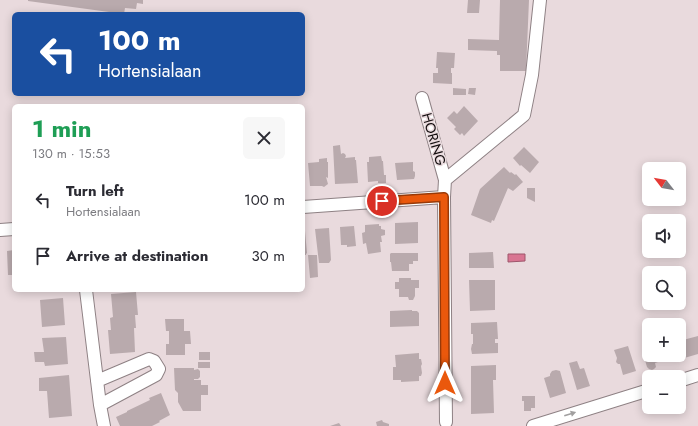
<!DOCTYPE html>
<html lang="en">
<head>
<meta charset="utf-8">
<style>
  body { margin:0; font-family:Jost,sans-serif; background:#f7f7f7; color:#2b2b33; height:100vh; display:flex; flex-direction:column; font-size:15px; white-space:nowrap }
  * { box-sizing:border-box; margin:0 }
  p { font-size:13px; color:#7c7c81 }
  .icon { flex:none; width:22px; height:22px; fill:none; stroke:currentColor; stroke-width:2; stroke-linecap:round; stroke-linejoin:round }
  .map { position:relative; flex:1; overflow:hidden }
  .drawer { position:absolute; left:12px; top:104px; width:293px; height:188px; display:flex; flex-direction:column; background:#fff; border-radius:6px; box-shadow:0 2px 10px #0003 }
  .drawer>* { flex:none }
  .guide { position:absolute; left:12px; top:12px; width:293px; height:84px; border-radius:6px; box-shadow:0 2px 10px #0003; background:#1a4fa0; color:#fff; overflow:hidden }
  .needle { width:26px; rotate:301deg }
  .fabs { position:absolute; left:642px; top:162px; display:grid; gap:8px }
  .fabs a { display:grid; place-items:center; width:44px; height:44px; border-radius:6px; background:#fff; box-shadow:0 2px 10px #0003; font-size:20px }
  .pin { position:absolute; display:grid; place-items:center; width:34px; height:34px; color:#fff; margin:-17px; border:2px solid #fff; border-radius:50%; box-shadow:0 1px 4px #0007 }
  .me { position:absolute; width:44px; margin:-22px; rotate:0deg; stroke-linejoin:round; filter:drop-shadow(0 0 3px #0008) }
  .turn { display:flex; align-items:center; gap:14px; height:84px; padding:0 20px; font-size:18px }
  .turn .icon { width:52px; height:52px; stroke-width:2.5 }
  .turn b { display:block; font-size:28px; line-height:34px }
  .round { display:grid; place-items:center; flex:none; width:42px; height:42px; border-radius:6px; background:#f7f7f7 }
  .summary { display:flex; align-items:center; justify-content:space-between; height:68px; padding:0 20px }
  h1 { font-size:24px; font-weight:700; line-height:30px; color:#1e9e55 }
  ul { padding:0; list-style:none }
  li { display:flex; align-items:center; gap:12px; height:56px; padding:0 20px }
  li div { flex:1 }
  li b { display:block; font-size:15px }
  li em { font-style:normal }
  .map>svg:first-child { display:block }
  .water { fill:#d97592; stroke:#9e566b }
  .building { fill:#b9aaad }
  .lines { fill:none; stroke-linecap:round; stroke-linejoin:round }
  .street-casing { stroke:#8e8184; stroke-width:14 }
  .street { stroke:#fff; stroke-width:12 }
  .oneway { fill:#a19f9f }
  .route-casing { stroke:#983908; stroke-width:10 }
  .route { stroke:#ea580c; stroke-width:7 }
  .labels { text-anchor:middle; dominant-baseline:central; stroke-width:3; stroke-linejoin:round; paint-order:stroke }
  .street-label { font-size:14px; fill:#130e0f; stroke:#e9dadd }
</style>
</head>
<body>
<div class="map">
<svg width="698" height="426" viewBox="0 0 698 426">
  <rect width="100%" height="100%" fill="#e9dadd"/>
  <path class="water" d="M 508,254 L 525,254 L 525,261 L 508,262 Z"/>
  <path class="building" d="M 28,0 L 143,0 L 143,4 L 137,3 L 136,9 L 125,8 L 124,14 L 28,1 Z
    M 468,0 L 480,0 L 479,13 L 467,13 Z
    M 500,0 L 529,0 L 526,71 L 500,71 L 500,55 L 497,55 L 497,51 L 468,50 L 468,39 L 499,40 Z
    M 437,52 L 455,53 L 454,68 L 451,68 L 451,73 L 452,73 L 452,84 L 433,83 L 433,73 L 438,73 L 438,68 L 436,68 Z
    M 453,88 L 466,89 L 466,95 L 453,95 Z
    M 469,88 L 476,88 L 475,95 L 468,94 Z
    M 464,106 L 478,121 L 464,136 L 462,133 L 460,135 L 454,129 L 456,127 L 447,118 L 454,111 L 457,114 Z
    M 340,145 L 341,154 L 343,153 L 345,154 L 346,156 L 345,158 L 355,157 L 355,160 L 356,160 L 358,183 L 335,184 L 333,146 Z
    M 524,147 L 539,162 L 530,173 L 521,165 L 520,166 L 513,158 Z
    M 381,156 L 382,161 L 383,161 L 384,175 L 386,175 L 386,183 L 378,183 L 378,181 L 368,182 L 367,162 L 369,162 L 369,157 Z
    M 327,158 L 327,162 L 328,162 L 328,178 L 326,177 L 328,184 L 324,187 L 322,186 L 310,186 L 308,163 L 319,162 L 319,159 Z
    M 413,162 L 413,171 L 415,172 L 415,176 L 414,179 L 397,180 L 395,163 Z
    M 504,167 L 510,173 L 511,172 L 515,175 L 516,174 L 523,182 L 513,191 L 508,188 L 494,221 L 492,220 L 491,223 L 471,215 L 480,189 Z
    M 527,188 L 535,188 L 535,202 L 527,198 Z
    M 418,222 L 418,243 L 395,244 L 395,223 Z
    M 379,224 L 379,226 L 381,226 L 381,229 L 385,230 L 385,235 L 381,236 L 382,242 L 380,242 L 381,252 L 368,254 L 366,243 L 363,244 L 362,233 L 365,232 L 365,225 Z
    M 354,226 L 356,246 L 347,247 L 347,245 L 341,245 L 340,227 Z
    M 329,228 L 331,260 L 329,263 L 319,263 L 315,229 Z
    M 303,231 L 305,231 L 307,253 L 306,254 L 306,255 L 303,255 Z
    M 14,250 L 14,275 L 8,275 L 7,251 Z
    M 493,252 L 494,268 L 469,268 L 469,253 Z
    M 391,253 L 418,253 L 418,261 L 413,261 L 413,264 L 409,264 L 409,271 L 392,271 L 391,262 L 390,262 L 390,254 Z
    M 308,255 L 317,255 L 318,277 L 310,278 Z
    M 399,278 L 411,278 L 411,280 L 419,280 L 419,288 L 415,288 L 415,296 L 413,300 L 409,300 L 408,297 L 399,297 L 399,289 L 395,289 L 395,282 L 399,282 Z
    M 469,280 L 495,280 L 495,310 L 470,311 Z
    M 136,292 L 138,315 L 135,315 L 136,328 L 134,328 L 135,352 L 110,354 L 108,330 L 111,330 L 110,318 L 113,317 L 111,294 Z
    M 63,298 L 65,325 L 42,327 L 40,300 Z
    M 412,310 L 412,311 L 417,311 L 419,313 L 419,326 L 390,327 L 390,311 Z
    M 165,319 L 184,319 L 184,331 L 190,331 L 191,344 L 185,344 L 185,355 L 166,355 L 166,344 L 169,344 L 169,331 L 166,331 Z
    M 497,322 L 498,339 L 495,339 L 495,343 L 498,343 L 498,353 L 472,354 L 471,349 L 472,344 L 473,344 L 473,334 L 471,334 L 471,323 Z
    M 682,336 L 683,340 L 698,336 L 698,354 L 674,361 L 672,355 L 679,355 L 679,337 Z
    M 66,337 L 68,364 L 45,366 L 44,362 L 35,362 L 34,352 L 44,352 L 42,338 Z
    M 628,346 L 636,371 L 623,375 L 620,364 L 618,364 L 616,362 L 617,358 L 614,350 Z
    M 649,348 L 649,355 L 659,355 L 661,361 L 655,363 L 656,367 L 654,369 L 652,370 L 649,369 L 647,367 L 642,350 Z
    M 199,352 L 210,352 L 210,360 L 199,360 Z
    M 419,353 L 419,359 L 421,359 L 422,364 L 421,366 L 422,373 L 421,376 L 419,376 L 419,381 L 401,382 L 401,380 L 393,380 L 393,367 L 396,367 L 395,355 Z
    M 577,361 L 580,369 L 584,368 L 590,386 L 577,390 L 569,363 Z
    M 198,362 L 210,362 L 210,368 L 198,368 Z
    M 496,365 L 496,380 L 493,380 L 494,413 L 471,414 L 471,366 Z
    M 174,368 L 194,368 L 194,370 L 198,369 L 200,371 L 200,377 L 198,379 L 194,379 L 194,380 L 201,380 L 201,385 L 208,385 L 208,395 L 201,395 L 201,411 L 183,411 L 178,402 L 178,393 L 175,390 Z
    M 556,370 L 560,371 L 566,393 L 550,398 L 544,378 L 550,376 L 550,374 L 552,371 Z
    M 69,375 L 72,416 L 49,418 L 47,391 L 39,391 L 39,378 Z
    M 161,393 L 170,415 L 159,421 L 160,422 L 152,426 L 120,426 L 116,417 L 127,412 L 127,411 L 150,400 L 149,398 Z
    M 522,396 L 535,396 L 535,408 L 531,408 L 531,411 L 524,411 L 524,401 L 522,401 Z
    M 382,420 L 383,422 L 389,424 L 389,426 L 377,426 L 376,422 Z
    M 339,423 L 341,426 L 330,426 Z"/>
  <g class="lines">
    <defs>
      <path id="street" d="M 422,98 L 445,180
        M 303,207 L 444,197
        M 0,230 L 14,229
        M 86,290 L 100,405 L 104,426
        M 97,381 L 149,359 L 154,361 L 159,369 L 156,375 L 100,405
        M 679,381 L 698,375
        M 446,422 L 444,197 L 445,180 L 524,115 L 532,75 L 540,0
        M 533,426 L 649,390"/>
    </defs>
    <use href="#street" class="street-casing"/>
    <use href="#street" class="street"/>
  </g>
  <defs><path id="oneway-solid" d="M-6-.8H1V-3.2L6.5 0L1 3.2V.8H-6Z"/></defs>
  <use class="oneway" href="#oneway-solid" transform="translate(570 414) rotate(-17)"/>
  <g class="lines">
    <defs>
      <path id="route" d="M 382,201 L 444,197 L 445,383"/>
    </defs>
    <use href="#route" class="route-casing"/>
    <use href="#route" class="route"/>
  </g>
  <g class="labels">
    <g class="street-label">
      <text transform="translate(434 139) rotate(74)">HORING</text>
    </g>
  </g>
</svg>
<div class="fabs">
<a><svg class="needle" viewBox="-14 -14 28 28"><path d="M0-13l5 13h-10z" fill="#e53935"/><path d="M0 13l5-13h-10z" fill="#7c7c81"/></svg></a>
<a><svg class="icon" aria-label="sound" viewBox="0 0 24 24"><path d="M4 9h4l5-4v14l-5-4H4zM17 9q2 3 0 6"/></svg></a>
<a><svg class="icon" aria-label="search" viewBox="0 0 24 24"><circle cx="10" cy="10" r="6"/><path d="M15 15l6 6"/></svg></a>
<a>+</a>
<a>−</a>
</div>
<div class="pin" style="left:382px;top:201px;background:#d93025"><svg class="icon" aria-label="arrive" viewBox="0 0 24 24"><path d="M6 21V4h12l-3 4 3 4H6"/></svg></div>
<svg class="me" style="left:445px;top:383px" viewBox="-20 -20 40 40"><path d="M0-17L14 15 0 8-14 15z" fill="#ea580c" stroke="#fff" stroke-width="4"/></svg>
<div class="guide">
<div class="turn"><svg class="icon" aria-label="left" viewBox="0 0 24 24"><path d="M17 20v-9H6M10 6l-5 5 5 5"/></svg><div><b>100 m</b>Hortensialaan</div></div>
</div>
<section class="drawer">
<div class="summary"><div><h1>1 min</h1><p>130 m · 15:53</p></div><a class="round"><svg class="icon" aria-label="close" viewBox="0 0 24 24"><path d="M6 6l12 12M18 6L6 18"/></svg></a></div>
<ul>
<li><svg class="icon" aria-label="left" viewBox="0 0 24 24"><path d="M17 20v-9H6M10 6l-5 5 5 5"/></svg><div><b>Turn left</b><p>Hortensialaan</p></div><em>100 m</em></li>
<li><svg class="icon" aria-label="arrive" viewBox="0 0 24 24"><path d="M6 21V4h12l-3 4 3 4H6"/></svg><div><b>Arrive at destination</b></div><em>30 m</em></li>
</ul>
</section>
</div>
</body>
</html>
